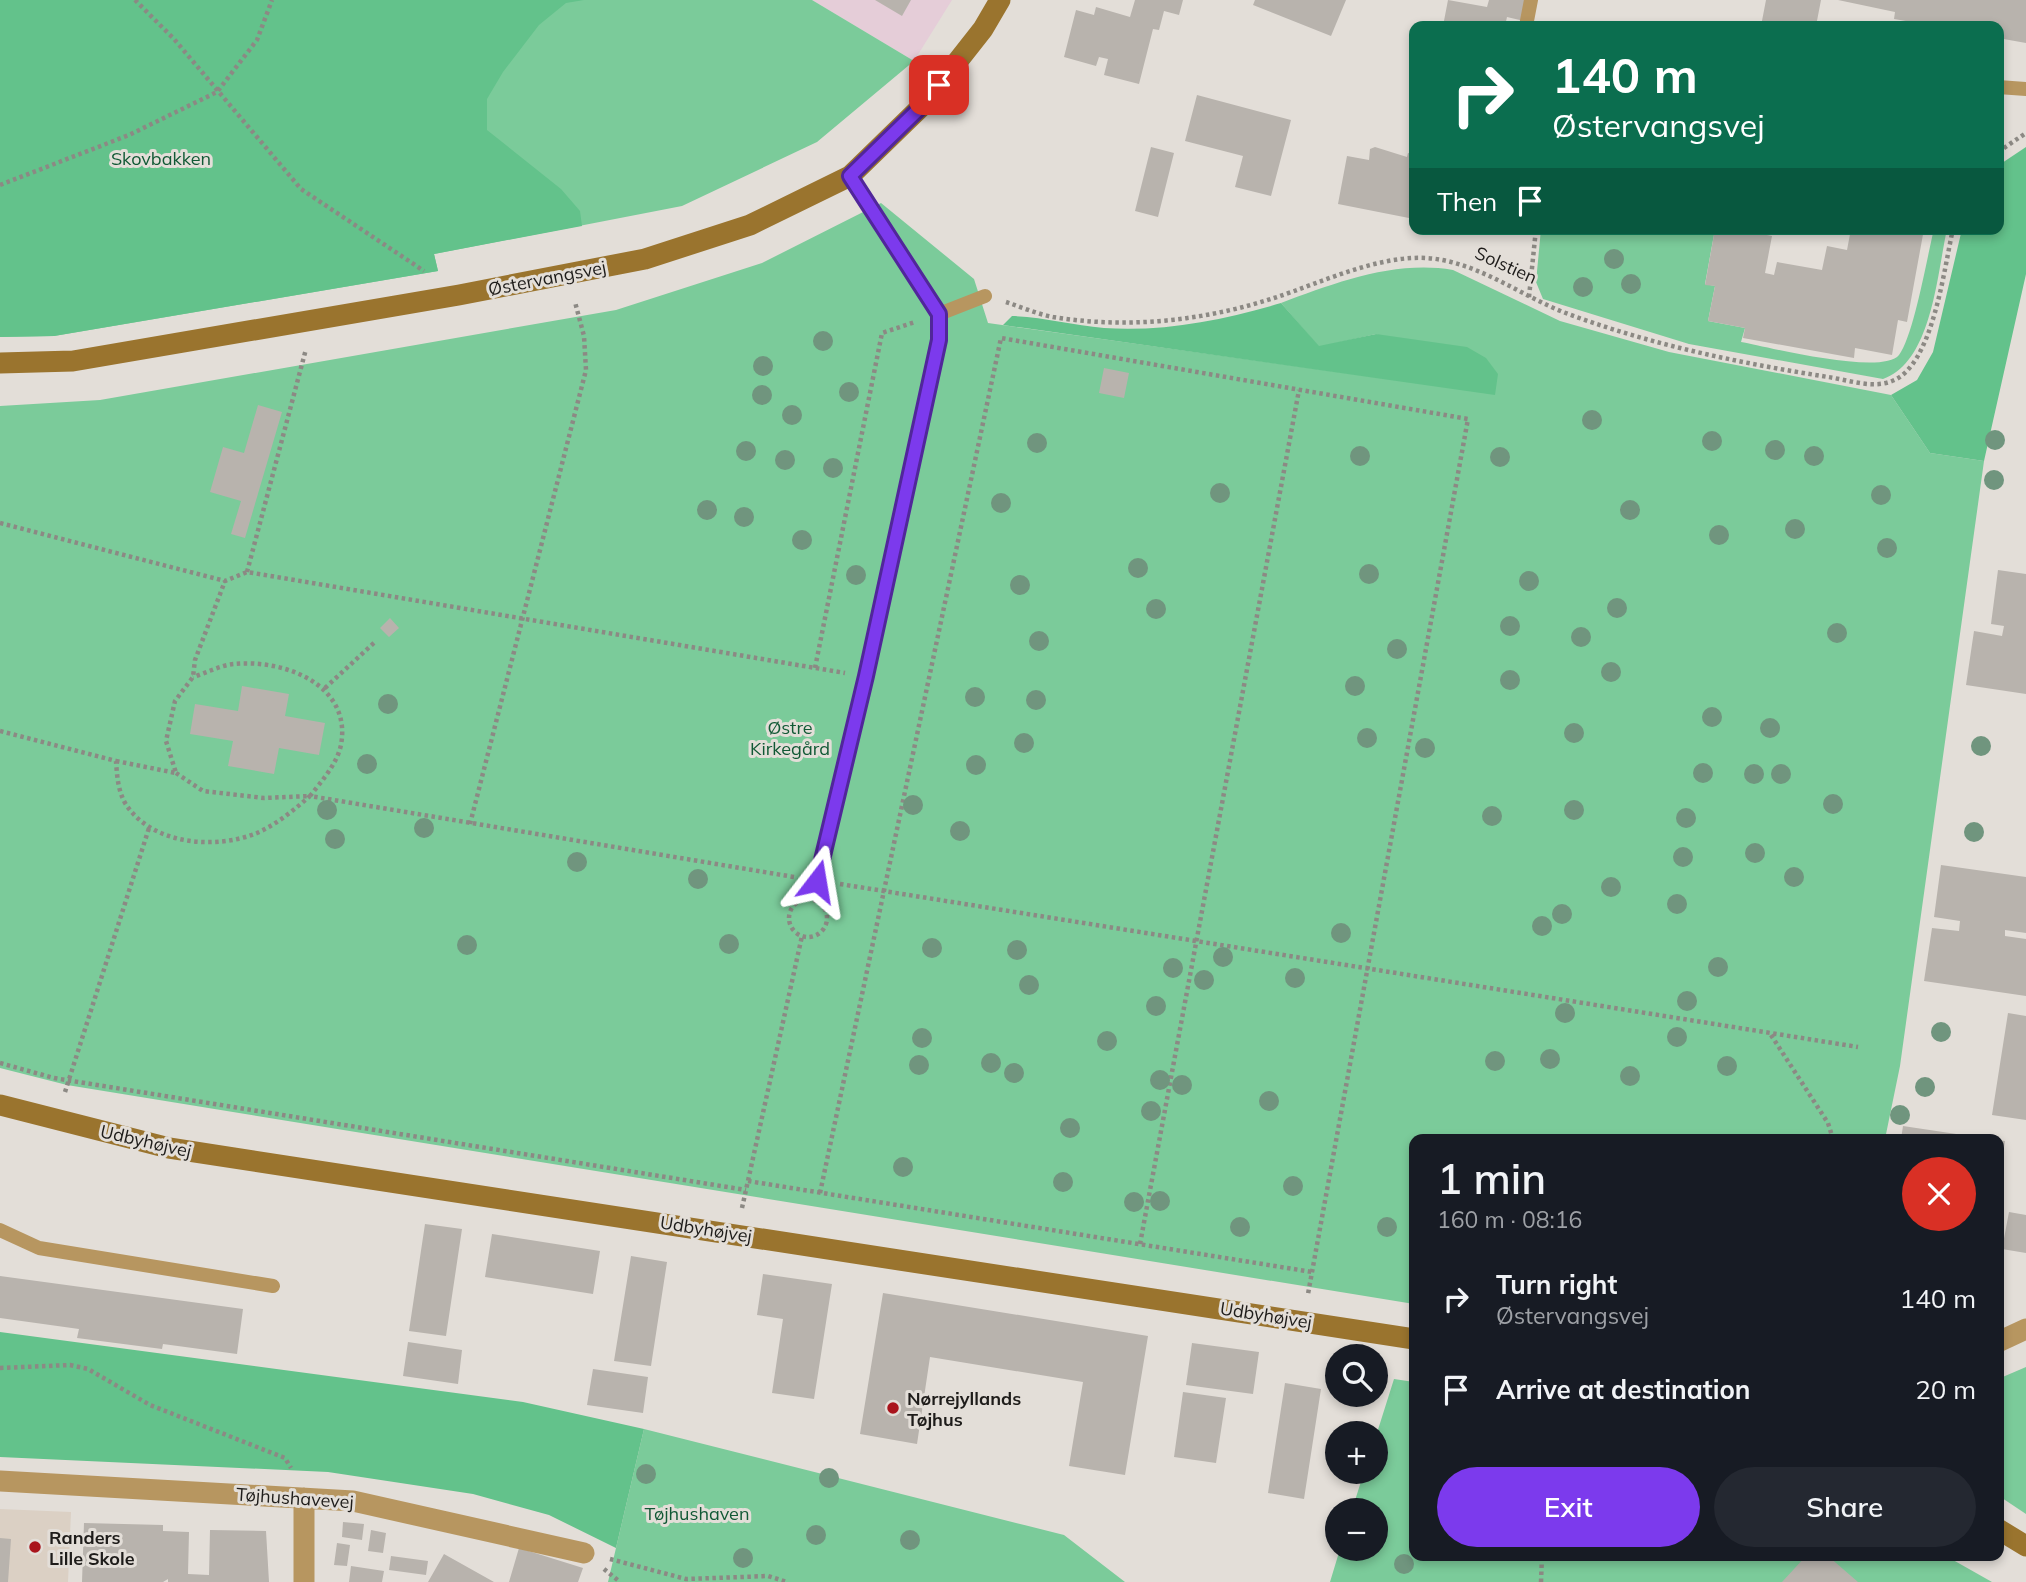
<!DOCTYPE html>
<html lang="en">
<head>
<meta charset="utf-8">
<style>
  body { margin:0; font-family:Mulish,sans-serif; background:#242831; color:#f1f3f6; height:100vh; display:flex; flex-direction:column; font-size:26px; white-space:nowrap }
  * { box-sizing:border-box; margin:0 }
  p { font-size:23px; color:#9ea1a6 }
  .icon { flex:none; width:38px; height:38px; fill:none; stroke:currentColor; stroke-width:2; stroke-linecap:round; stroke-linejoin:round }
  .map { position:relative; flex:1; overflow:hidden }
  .sheet { position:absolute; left:1409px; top:1134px; width:595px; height:427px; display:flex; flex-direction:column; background:#171b24; border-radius:14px; box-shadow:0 4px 10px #0003 }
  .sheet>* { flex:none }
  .top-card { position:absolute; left:1409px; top:21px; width:595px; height:214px; border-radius:14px; box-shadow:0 4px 10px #0003; background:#0b6e4f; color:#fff; overflow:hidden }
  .controls { position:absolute; left:1325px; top:1344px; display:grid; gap:14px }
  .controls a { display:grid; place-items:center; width:63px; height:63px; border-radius:50%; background:#171b24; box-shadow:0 4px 10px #0003; font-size:35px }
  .pin { position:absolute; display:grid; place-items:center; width:60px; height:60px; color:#fff; margin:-30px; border-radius:14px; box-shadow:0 4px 10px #0006 }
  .me { position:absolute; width:77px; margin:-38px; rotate:14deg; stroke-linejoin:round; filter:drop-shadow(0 0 5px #0008) }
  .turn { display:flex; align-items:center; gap:24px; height:147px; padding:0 28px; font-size:32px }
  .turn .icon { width:91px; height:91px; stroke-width:2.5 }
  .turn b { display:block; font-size:49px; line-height:60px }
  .then { display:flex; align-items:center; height:66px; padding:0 28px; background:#0003; gap:14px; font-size:26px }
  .round { display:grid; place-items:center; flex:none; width:74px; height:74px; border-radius:37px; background:#242831 }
  .summary { display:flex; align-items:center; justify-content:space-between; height:119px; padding:0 28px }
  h1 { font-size:42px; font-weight:600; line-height:52px }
  .button { display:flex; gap:14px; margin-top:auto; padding:14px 28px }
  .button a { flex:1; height:80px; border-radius:42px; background:#7c3aed; color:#fff; font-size:28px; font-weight:600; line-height:80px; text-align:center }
  .button a+a { background:#242831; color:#f1f3f6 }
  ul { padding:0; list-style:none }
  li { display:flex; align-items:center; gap:21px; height:91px; padding:0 28px }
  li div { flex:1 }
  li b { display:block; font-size:26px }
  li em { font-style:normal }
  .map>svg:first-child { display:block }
  .commercial { fill:#e5cdd8 }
  .built { fill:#dbd0c4 }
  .green { fill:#7bcb9a }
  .forest { fill:#63c28b }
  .building { fill:#b8b3ad }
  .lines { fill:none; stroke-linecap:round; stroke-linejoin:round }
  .path { stroke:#8c8984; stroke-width:4.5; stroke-dasharray:3.5 3.5; stroke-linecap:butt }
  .lane { stroke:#b79660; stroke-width:14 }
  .street { stroke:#b79660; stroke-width:21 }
  .secondary { stroke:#9a742e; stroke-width:21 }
  .tree { fill:#70957e }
  .route-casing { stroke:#51269a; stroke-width:18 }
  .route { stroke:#7c3aed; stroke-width:12 }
  .poi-dot { fill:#a9141c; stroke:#e3ded8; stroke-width:2.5 }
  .labels { text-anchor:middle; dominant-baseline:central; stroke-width:6; stroke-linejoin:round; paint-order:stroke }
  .park-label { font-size:18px; fill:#115935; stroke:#e3ded8 }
  .street-label { font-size:18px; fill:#1e1c1a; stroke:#e3ded8 }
  .poi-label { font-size:18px; font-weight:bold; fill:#1e1c1a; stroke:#e3ded8; text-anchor:start }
</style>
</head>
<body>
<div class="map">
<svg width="2026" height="1582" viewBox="0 0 2026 1582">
  <rect width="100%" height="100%" fill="#e3ded8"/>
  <path class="commercial" d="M 812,0 L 952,0 L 914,61 Z"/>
  <path class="built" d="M 0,1509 L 71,1512 L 68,1582 L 0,1582 Z"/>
  <path class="green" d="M 0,0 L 812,0 L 914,61 L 817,142 L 682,206 L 434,254 L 438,271 L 54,336 L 0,337 Z
    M 881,203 L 974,279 L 988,323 L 1495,394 L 1376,334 L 1319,347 L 1281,303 C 1335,283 1394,260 1453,270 L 1560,321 L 1669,352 L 1891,395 L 1930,453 L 1984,461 L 1900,1066 L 1885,1139 L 1414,1139 L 1414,1304 L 67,1085 L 0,1068 L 0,406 L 100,400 L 616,310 L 762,263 Z
    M 1541,229 L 1715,229 L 1705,284 L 1715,286 L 1708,321 L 1745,328 L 1741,342 C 1768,347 1882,376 1899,355 C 1914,335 1927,257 1934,229 L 1947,229 C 1937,274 1932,362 1883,379 L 1689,344 L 1543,299 L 1536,282 Z
    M 2026,1367 L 2026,1514 L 1999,1496 L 1998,1379 Z
    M 1394,1379 L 1414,1382 L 1414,1556 L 1946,1556 L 1992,1582 L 1330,1582 L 1340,1549 L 1376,1549 L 1376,1510 L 1352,1510 L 1364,1472 L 1376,1472 L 1376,1436 Z
    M 644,1429 L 1064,1535 L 1125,1582 L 608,1582 Z"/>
  <path class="forest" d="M 0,0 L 584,0 L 566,3 L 539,25 L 503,72 L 487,99 L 487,130 L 561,189 L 580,211 L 582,226 L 434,254 L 438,271 L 54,336 L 0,337 Z
    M 2026,147 L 2026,274 L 1984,461 L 1930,453 L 1891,395 L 1917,380 L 1933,352 L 1962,229 L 1998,229 L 1999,165 Z
    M 1281,303 L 1319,346 L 1376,334 L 1467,347 L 1486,358 L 1498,374 L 1495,395 L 1003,325 L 1012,316 C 1043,317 1073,325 1104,328 C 1164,332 1224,320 1281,303 Z
    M 0,1332 L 523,1402 L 644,1429 L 616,1548 L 549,1515 L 473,1494 L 328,1472 L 0,1457 Z"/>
  <path class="building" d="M 875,0 L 911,0 L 902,16 Z
    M 1135,0 L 1183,0 L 1179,15 L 1164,11 L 1159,30 L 1153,29 L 1139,84 L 1104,75 L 1108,59 L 1099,57 L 1096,66 L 1064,57 L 1076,10 L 1094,15 L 1096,7 L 1130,17 Z
    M 1255,0 L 1346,0 L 1331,36 L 1253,5 Z
    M 1448,0 L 1487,7 L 1489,0 L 1528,0 L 1524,21 L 1507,17 L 1505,26 L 1443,26 Z
    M 1766,0 L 1821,0 L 1816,26 L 1761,26 Z
    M 1838,0 L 2026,0 L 2026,43 L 1998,38 L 1998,26 L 1935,26 L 1894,19 L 1895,12 Z
    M 1197,95 L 1291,120 L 1271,196 L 1235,187 L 1243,156 L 1185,141 Z
    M 1151,147 L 1174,153 L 1158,217 L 1135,211 Z
    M 1375,147 L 1407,157 L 1408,153 L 1414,154 L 1414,219 L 1338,204 L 1347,156 L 1369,160 L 1370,149 Z
    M 1715,229 L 1758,229 L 1757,233 L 1772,236 L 1765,273 L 1774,275 L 1777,262 L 1822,270 L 1827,246 L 1847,250 L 1851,229 L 1924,229 L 1907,322 L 1898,320 L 1892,355 L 1855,348 L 1854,358 L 1743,338 L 1745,328 L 1708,321 L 1715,286 L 1705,285 Z
    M 1104,368 L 1129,373 L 1124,398 L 1099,393 Z
    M 258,405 L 282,412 L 245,538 L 231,534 L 241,501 L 210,492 L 223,447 L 244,453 Z
    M 1998,570 L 2026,574 L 2026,694 L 1966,685 L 1974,631 L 2002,636 L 2004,626 L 1991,624 Z
    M 390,618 L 399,628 L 389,637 L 380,628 Z
    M 242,686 L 289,694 L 285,716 L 325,723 L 319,755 L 279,748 L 274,774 L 228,766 L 233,741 L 190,734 L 195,704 L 238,711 Z
    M 1941,865 L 2026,877 L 2026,933 L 2005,930 L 2005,936 L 2026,939 L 2026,996 L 1924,981 L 1932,928 L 1959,931 L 1960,921 L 1934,917 Z
    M 2008,1013 L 2026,1016 L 2026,1120 L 1992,1115 Z
    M 1903,1126 L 1983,1138 L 1983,1139 L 1901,1139 Z
    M 1998,1140 L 2005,1141 L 2000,1173 L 1998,1173 Z
    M 2009,1212 L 2026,1215 L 2026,1253 L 2002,1249 Z
    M 425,1224 L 462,1229 L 446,1336 L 409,1331 Z
    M 492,1234 L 600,1251 L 593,1294 L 485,1277 Z
    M 631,1256 L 667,1262 L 651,1366 L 614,1361 Z
    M 763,1274 L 832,1284 L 814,1399 L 772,1393 L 783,1319 L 757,1315 Z
    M 0,1276 L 243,1309 L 237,1354 L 163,1344 L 162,1349 L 77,1338 L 79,1329 L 0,1318 Z
    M 883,1293 L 1148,1336 L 1125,1475 L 1069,1466 L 1083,1382 L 930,1357 L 917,1444 L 860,1434 Z
    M 408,1342 L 462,1350 L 458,1384 L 403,1376 Z
    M 1192,1343 L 1259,1352 L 1253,1394 L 1186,1385 Z
    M 593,1369 L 648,1377 L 643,1413 L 587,1405 Z
    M 1285,1383 L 1321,1389 L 1304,1499 L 1268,1493 Z
    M 1183,1392 L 1226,1398 L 1216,1463 L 1174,1457 Z
    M 343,1522 L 364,1524 L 362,1540 L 342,1537 Z
    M 84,1523 L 163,1525 L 163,1531 L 189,1532 L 188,1574 L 209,1575 L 210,1530 L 266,1531 L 269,1582 L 168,1582 L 168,1579 L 163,1582 L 82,1582 Z
    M 371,1530 L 386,1533 L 383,1553 L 368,1551 Z
    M 0,1538 L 11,1539 L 8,1582 L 0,1582 Z
    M 337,1543 L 350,1545 L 347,1566 L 334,1565 Z
    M 519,1548 L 583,1568 L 578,1582 L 509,1582 Z
    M 444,1554 L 494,1582 L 428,1582 Z
    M 391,1556 L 428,1561 L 426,1575 L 389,1570 Z
    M 1806,1556 L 1828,1556 L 1858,1582 L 1782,1582 Z
    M 351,1566 L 384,1571 L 382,1582 L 349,1582 Z"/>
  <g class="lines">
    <path class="path" d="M 135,0 L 174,39 L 301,189 L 424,271
      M 1998,152 L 2026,133
      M 0,185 L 129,135 L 217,92 L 257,40 L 272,0
      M 1529,297 L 1536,229
      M 1006,302 C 1021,307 1037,314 1053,317 C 1127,329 1203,321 1274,298 C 1324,282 1389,249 1442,260 C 1485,268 1523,296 1563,312 C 1647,344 1739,363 1828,377 C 1848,380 1873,389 1892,381 C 1933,366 1944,268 1953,229
      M 0,523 L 225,581 L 247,572 L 845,673
      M 247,572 L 306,349
      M 815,668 L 882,333 L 915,322
      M 325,688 L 376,641
      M 0,731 L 116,761 C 117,776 118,790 125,803 C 151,845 215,850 257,833 C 277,824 294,810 310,796 L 794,877
      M 116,761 L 176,773 L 166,741 L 175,701 L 193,677 L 195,660 L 225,581
      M 176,773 L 203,791 L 264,798 L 310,796 C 321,782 337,764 341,745 C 352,685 285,659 234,664 C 221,665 206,673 193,677
      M 470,824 L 586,370 L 584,336 L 575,302
      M 840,884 L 1858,1047
      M789 918a19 19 0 1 1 38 0a19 19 0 1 1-38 0Z
      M 1771,1035 L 1828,1123 L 1833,1139
      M 0,1063 L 54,1078 L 746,1190
      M 65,1092 L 149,828
      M 748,1181 L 1312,1272
      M 820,1193 L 1001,338 L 1468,419 L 1308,1294
      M 742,1208 L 802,936
      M 1140,1244 L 1299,390
      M 0,1368 L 70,1365 L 88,1369 L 150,1405 L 285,1458 L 291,1468
      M 610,1559 L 686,1579 L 768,1576 L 787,1582
      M 604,1569 L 620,1582
      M 1541,1582 L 1542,1556"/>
    <path class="lane" d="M 1526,26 L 1531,0
      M 1998,87 L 2026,89
      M 939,314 L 985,296
      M 817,881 L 867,676 L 938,340 L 939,314 L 850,176
      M 0,1230 L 39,1248 L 273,1286"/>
    <path class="street" d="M 1998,1342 L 2026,1329
      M 0,1481 L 353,1501 L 584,1553
      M 304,1582 L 304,1498"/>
    <path class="secondary" d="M 0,363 L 73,361 L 459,295 L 645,259 L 750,225 L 850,176 L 924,104 L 983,29 L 1000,0
      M 0,1105 L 169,1148 L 1414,1339
      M 1998,1529 L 2026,1546"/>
  </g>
  <g class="tree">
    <circle cx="1614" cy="259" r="10"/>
    <circle cx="1631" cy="284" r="10"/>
    <circle cx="1583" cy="287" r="10"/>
    <circle cx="823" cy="341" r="10"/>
    <circle cx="763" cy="366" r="10"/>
    <circle cx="849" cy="392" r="10"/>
    <circle cx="762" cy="395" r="10"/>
    <circle cx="792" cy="415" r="10"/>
    <circle cx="1592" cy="420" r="10"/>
    <circle cx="1995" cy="440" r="10"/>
    <circle cx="1712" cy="441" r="10"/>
    <circle cx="1037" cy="443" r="10"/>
    <circle cx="1775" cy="450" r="10"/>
    <circle cx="746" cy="451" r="10"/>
    <circle cx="1360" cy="456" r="10"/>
    <circle cx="1814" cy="456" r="10"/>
    <circle cx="1500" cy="457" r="10"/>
    <circle cx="785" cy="460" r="10"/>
    <circle cx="833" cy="468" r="10"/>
    <circle cx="1994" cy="480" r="10"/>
    <circle cx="1220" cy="493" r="10"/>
    <circle cx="1881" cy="495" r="10"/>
    <circle cx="1001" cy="503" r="10"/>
    <circle cx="707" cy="510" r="10"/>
    <circle cx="1630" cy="510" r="10"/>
    <circle cx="744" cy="517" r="10"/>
    <circle cx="1795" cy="529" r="10"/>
    <circle cx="1719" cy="535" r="10"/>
    <circle cx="802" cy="540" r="10"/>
    <circle cx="1887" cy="548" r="10"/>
    <circle cx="1138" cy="568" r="10"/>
    <circle cx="1369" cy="574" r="10"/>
    <circle cx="856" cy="575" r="10"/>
    <circle cx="1529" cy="581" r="10"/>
    <circle cx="1020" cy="585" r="10"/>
    <circle cx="1617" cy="608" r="10"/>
    <circle cx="1156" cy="609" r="10"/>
    <circle cx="1510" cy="626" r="10"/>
    <circle cx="1837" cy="633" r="10"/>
    <circle cx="1581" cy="637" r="10"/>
    <circle cx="1039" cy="641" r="10"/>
    <circle cx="1397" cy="649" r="10"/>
    <circle cx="1611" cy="672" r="10"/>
    <circle cx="1510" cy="680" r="10"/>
    <circle cx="1355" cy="686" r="10"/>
    <circle cx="975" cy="697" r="10"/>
    <circle cx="1036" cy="700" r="10"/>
    <circle cx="388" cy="704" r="10"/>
    <circle cx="1712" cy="717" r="10"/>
    <circle cx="1770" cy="728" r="10"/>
    <circle cx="1574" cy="733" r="10"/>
    <circle cx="1367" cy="738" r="10"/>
    <circle cx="1024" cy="743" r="10"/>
    <circle cx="1981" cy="746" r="10"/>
    <circle cx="1425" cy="748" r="10"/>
    <circle cx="367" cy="764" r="10"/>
    <circle cx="976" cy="765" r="10"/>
    <circle cx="1703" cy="773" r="10"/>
    <circle cx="1754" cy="774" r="10"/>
    <circle cx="1781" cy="774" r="10"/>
    <circle cx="1833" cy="804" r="10"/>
    <circle cx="913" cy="805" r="10"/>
    <circle cx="327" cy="810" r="10"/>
    <circle cx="1574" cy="810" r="10"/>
    <circle cx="1492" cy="816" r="10"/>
    <circle cx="1686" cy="818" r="10"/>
    <circle cx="424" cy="828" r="10"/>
    <circle cx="960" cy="831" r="10"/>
    <circle cx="1974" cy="832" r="10"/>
    <circle cx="335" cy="839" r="10"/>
    <circle cx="1755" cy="853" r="10"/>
    <circle cx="1683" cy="857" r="10"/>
    <circle cx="577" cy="862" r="10"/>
    <circle cx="1794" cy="877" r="10"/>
    <circle cx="698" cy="879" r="10"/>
    <circle cx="1611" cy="887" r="10"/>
    <circle cx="1677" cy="904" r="10"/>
    <circle cx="1562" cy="914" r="10"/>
    <circle cx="1542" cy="926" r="10"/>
    <circle cx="1341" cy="933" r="10"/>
    <circle cx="729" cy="944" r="10"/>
    <circle cx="467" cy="945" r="10"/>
    <circle cx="932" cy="948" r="10"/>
    <circle cx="1017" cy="950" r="10"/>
    <circle cx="1223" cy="957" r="10"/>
    <circle cx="1718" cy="967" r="10"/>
    <circle cx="1173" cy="968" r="10"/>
    <circle cx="1295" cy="978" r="10"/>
    <circle cx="1204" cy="980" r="10"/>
    <circle cx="1029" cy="985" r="10"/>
    <circle cx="1687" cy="1001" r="10"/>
    <circle cx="1156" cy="1006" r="10"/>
    <circle cx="1565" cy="1013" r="10"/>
    <circle cx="1941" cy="1032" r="10"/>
    <circle cx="1677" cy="1037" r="10"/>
    <circle cx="922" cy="1038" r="10"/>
    <circle cx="1107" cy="1041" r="10"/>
    <circle cx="1550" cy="1059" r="10"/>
    <circle cx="1495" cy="1061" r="10"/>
    <circle cx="991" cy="1063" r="10"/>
    <circle cx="919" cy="1065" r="10"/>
    <circle cx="1727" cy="1066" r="10"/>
    <circle cx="1014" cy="1073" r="10"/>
    <circle cx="1630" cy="1076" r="10"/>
    <circle cx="1160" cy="1080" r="10"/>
    <circle cx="1182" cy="1085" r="10"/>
    <circle cx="1925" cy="1087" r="10"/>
    <circle cx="1269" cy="1101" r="10"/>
    <circle cx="1151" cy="1111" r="10"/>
    <circle cx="1900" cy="1115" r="10"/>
    <circle cx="1070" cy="1128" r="10"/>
    <circle cx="903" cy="1167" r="10"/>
    <circle cx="1063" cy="1182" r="10"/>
    <circle cx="1293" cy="1186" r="10"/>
    <circle cx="1160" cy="1201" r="10"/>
    <circle cx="1134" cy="1202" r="10"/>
    <circle cx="1240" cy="1227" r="10"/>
    <circle cx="1387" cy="1227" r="10"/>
    <circle cx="646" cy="1474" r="10"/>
    <circle cx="829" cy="1478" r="10"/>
    <circle cx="816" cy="1535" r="10"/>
    <circle cx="910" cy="1540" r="10"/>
    <circle cx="743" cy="1558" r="10"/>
    <circle cx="1404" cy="1564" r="10"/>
  </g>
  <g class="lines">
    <defs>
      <path id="route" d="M 817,881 L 866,676 L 939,340 L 939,314 L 850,176 L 924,104 L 939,85"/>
    </defs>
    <use href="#route" class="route-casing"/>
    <use href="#route" class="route"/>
  </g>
  <g class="poi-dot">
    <circle cx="893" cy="1408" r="7"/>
    <circle cx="35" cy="1547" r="7"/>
  </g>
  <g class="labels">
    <g class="park-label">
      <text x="161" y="158">Skovbakken</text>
      <text x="790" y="727">Østre<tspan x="790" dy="21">Kirkegård</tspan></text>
      <text x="697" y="1513">Tøjhushaven</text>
    </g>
    <g class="street-label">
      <text transform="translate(1506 265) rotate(24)">Solstien</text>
      <text transform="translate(547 278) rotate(-11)">Østervangsvej</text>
      <text transform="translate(146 1141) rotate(13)">Udbyhøjvej</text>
      <text transform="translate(706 1229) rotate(9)">Udbyhøjvej</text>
      <text transform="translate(1266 1315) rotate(9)">Udbyhøjvej</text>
      <text transform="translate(295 1498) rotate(4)">Tøjhushavevej</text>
    </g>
    <g class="poi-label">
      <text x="907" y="1398">Nørrejyllands<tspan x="907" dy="21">Tøjhus</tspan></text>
      <text x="49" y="1537">Randers<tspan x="49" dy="21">Lille Skole</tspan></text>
    </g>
  </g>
</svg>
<div class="controls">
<a><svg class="icon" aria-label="search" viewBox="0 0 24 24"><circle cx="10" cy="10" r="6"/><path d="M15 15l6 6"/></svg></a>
<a>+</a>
<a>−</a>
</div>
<div class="pin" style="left:939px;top:85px;background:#d93025"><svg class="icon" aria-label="arrive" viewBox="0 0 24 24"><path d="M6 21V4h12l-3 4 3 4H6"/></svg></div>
<svg class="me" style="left:817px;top:881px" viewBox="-20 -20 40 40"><path d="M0-17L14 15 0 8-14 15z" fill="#7c3aed" stroke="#fff" stroke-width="4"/></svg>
<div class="top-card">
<div class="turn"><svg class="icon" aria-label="right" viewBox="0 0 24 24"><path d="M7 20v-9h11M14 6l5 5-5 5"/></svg><div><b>140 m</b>Østervangsvej</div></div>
<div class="then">Then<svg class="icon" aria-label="arrive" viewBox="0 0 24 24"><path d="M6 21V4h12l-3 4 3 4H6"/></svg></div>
</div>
<section class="sheet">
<div class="summary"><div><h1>1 min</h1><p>160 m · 08:16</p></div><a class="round" style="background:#d93025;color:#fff"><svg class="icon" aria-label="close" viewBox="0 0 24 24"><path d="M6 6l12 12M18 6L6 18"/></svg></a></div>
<ul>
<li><svg class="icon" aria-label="right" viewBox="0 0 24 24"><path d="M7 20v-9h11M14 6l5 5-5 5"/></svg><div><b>Turn right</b><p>Østervangsvej</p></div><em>140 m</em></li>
<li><svg class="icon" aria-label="arrive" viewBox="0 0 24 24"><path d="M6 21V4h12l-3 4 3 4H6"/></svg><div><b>Arrive at destination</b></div><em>20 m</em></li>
</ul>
<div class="button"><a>Exit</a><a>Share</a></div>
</section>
</div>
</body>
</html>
